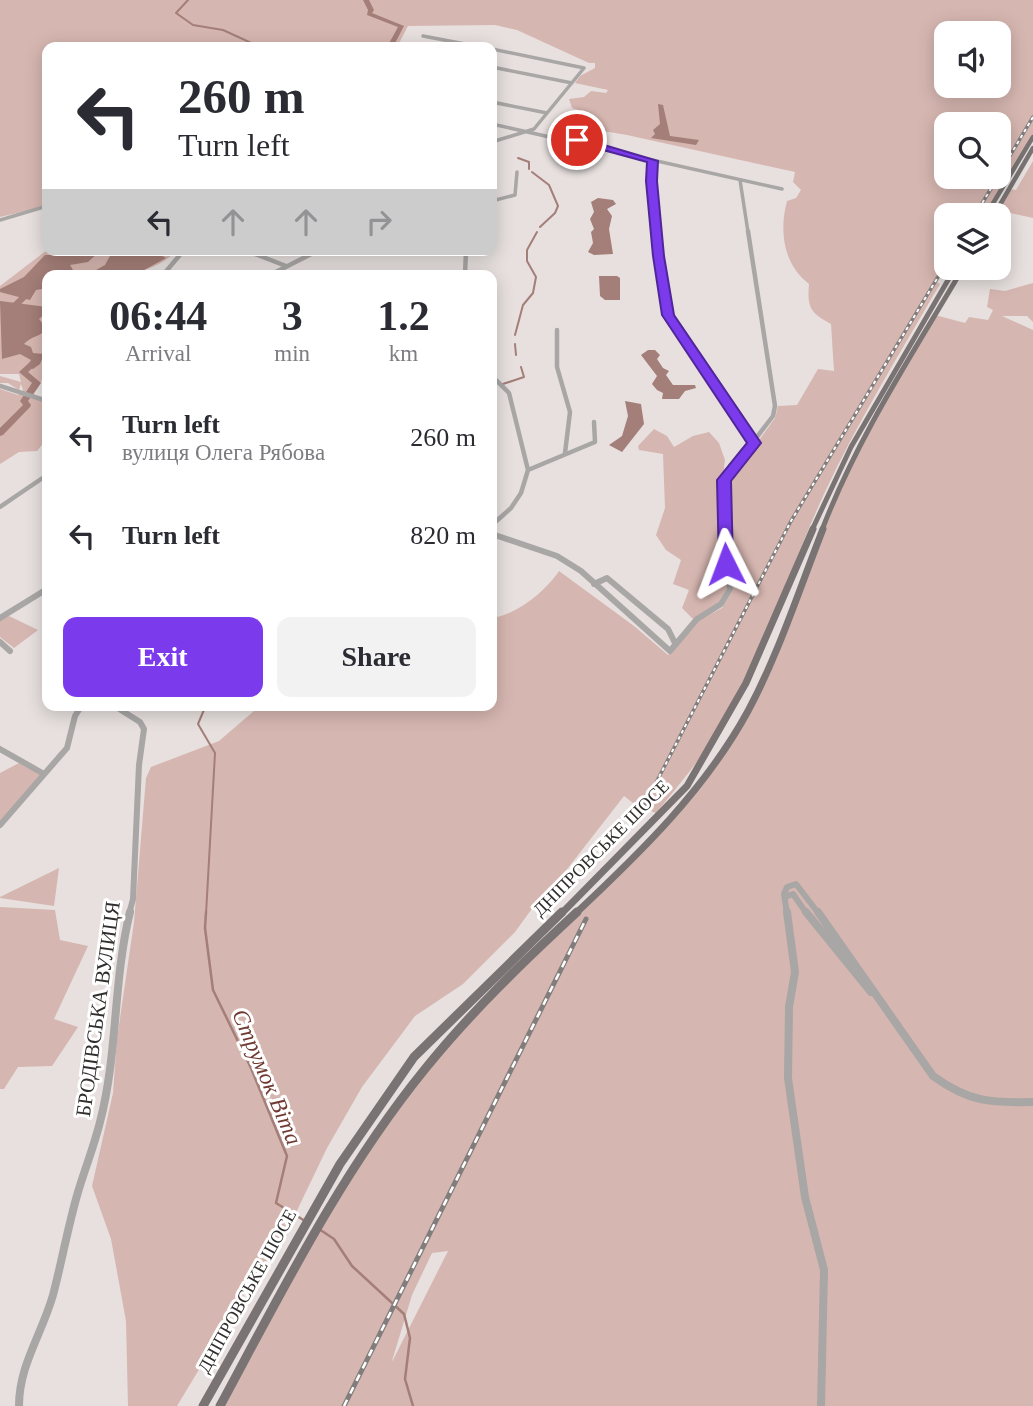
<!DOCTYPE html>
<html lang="en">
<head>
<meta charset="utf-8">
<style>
  body { margin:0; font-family:"Times New Roman",serif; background:#f2f2f3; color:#2b2b33; height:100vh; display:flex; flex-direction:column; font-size:26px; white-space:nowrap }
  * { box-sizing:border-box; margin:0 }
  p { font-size:23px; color:#7c7c81 }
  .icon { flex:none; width:38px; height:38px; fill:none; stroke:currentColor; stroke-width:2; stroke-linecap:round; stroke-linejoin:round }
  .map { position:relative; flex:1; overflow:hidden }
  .panel { position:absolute; left:42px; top:270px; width:455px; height:441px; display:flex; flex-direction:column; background:#fff; border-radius:14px; box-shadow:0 4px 18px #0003 }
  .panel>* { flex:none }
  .guide { position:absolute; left:42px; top:42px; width:455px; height:214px; border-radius:14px; box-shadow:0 4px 18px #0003; background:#fff; color:#2b2b33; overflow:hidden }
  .buttons { position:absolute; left:934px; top:21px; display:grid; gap:14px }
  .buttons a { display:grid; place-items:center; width:77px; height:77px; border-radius:14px; background:#fff; box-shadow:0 4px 18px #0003; font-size:35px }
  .pin { position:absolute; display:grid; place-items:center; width:60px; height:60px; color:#fff; margin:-30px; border:4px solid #fff; border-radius:50%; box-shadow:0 2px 7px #0007 }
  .me { position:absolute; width:77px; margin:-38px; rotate:357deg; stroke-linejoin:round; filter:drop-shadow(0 0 5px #0008) }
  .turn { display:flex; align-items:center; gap:24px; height:147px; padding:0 21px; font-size:32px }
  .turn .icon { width:91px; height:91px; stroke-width:2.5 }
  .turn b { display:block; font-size:49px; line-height:60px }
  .lanes { display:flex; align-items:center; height:66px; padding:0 21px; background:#0003; justify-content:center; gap:35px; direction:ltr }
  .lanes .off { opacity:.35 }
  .eta { display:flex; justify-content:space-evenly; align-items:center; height:119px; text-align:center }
  .eta b { font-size:42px; font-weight:800; line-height:49px }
  .button { display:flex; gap:14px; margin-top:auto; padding:14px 21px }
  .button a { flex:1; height:80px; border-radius:14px; background:#7c3aed; color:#fff; font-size:28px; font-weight:800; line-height:80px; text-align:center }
  .button a+a { background:#f2f2f3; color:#2b2b33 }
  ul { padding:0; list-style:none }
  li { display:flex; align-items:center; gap:21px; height:98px; padding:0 21px }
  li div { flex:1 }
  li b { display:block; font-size:26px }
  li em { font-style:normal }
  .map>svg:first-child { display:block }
  .green { fill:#d6b6b0; fill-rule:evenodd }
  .water { fill:#a47e78 }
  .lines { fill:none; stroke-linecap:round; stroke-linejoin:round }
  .stream-far1 { stroke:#a47e78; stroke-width:2 }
  .stream { stroke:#a47e78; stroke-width:2.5 }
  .river { fill:#a47e78; fill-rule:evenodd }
  .minor-far3 { stroke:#a9a6a6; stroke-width:3.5 }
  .minor-far2 { stroke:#a9a6a6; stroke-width:4.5 }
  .minor-far1 { stroke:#a9a6a6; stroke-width:6 }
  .minor { stroke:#a9a6a6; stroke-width:8 }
  .major-far3 { stroke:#797473; stroke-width:4.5 }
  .major-far2 { stroke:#797473; stroke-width:5 }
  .major-far1 { stroke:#797473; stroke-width:7 }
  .major { stroke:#797473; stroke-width:9 }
  .rail-far1-casing { stroke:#817d7c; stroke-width:3.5 }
  .rail-casing { stroke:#817d7c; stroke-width:5 }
  .rail-far1 { stroke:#fff; stroke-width:2; stroke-dasharray:3.5; stroke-linecap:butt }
  .rail { stroke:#fff; stroke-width:2.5; stroke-dasharray:7; stroke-linecap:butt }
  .route { fill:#7c3aed; stroke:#51269a; stroke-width:2 }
  .labels { text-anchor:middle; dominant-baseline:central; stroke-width:6; stroke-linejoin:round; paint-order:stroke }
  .street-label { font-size:18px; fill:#312f2e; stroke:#fff }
  .near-street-label { font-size:21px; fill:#312f2e; stroke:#fff }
  .near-water-label { font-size:23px; font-style:italic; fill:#703a32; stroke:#fff }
</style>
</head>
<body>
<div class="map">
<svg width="1033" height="1406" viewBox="0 0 1033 1406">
  <rect width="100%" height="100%" fill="#e7e0df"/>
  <path class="green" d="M 0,0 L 1033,0 L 1033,137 L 986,215 L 947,215 L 947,266 L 937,282 L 940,284 C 900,353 858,421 824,494 C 788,572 762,658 717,732 C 699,762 677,787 656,813 L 637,806 L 624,796 L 568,868 L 539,899 L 515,932 L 463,984 L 415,1016 L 362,1087 L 327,1148 L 291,1223 L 244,1295 L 177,1406 L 128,1406 L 126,1321 L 111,1239 L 92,1186 L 113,1093 L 117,1039 L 134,922 L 146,778 L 151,767 L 219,741 L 261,705 L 492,705 L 492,618 C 516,615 546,591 559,571 L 634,626 L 668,655 L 701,619 L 722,608 L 733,590 L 727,489 L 730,480 L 775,418 L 778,406 L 797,405 L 818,369 L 834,371 L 831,324 C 810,313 807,307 809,284 C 783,264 779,231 787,201 L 796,198 L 801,190 L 793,182 L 795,172 L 627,135 L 567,125 L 581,111 L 572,108 L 569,99 L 584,97 L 591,91 L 606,93 L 608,90 L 575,83 L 580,76 L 595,68 L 595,63 L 589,63 L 517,30 L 495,25 L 408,26 L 397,47 L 47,47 L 47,206 L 0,217 ZM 947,33 L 999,33 L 999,86 L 947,86 ZM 947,124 L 999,124 L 999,177 L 947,177 Z
    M 1033,161 L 1033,218 L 997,210 L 1009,189 L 1016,190 Z
    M 47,250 L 178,250 C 141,285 94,275 47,275 C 47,311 57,364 34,394 L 47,404 L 47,439 L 37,451 L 19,452 L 0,464 L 0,389 L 18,395 L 23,390 L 21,384 L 19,390 L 8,383 L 0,383 L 0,376 L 21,382 L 19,374 L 0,374 L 0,286 Z
    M 1033,283 L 1033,322 L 1027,316 L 1002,316 L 1033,330 L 1033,1406 L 220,1406 L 298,1265 L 373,1141 L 458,1029 L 623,869 L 700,785 L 754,699 L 846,470 L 935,315 L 965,323 L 969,317 L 988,320 L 993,310 L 987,307 L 990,289 L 1005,291 ZM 448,1251 L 393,1360 L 392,1361 L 412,1295 L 432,1253 Z
    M 654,429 L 667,436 L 674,447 L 693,436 L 709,432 L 719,443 L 725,460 L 721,492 L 727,588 L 719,602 L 693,619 L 682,608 L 689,590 L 673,584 L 681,560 L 666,550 L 656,535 L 665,508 L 663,454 L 639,450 L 638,446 Z
    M 9,616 L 38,630 L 14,648 L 0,637 L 0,620 Z
    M 19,763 L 41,775 L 0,822 L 0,773 Z
    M 59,868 L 54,906 L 0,898 L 0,897 Z
    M 0,907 L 55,910 L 60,940 L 88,946 L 54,1019 L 78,1027 L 52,1066 L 18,1067 L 4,1089 L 0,1089 Z"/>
  <path class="water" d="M 658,104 L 663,105 L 670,136 L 699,140 L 696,145 L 651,138 L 655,134 L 653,130 L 660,124 Z
    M 598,198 L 613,200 L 616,204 L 607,209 L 612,216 L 609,229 L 613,254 L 594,255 L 588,252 L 593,243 L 591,232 L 594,229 L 590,219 L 594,212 L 591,202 Z
    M 70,250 L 101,250 L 88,262 L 70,265 L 73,270 L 66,271 L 64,275 L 47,275 L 47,282 L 44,283 L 42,289 L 36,290 L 30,300 L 0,292 L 0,289 L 24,277 L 45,255 L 72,255 Z
    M 117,250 L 151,250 L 166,258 L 135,275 L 87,275 L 105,265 L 111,254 Z
    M 599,276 L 617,276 L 620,278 L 620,300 L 605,300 L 600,296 Z
    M 0,301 L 47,307 L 47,312 L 39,319 L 47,329 C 40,337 31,336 24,344 L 31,347 L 33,353 L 44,354 L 40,364 L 33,369 L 27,367 L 31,360 L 20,354 L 2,359 Z
    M 648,350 L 655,350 L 660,355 L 657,359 L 663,368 L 669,371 L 666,375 L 673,385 L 695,385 L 696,388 L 685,391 L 679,399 L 662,399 L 663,393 L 657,390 L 652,384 L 657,376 L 641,355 Z
    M 625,401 L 641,404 L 644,424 L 622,452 L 609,445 L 622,436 L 628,416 Z"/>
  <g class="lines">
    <path class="stream-far1" d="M 188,0 L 176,13 L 193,25 L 223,30 L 256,45
      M 518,158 L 529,162 L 529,169
      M 532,172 L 549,185 L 558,206 L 555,213 L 540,227
      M 967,277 L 973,268
      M 515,335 L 523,305 L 533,293 L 536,277 L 527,261 L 527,250 L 537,232
      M 515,344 L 516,355
      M 503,384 L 524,377 L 521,367
      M 206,705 L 198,724 L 215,753 L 206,914"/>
    <path class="stream" d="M 206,912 L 205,928 L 213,990 L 251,1068 L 287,1156 L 276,1203 L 305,1221
      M 319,1229 L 334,1239 L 352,1266 L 404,1314 L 410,1338 L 405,1379 L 413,1406"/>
    <path class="river" d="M 363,0 L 369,0 L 374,10 L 372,13 L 404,26 L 393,47 L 387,47 L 398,27 L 367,15 L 368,10 Z
      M 44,273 L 51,275 L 47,275 L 47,279 L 18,307 L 18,316 L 12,316 L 11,305 Z
      M 32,354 L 38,354 L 39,362 L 28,372 L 41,383 L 28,401 L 31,405 L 30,407 L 3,435 L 0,436 L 0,428 L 23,405 L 20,401 L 32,383 L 19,372 L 31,361 Z"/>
    <path class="minor-far3" d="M 423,36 L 481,47
      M 492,49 L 584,68 L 534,129 L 492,142
      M 492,67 L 572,83
      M 492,102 L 547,113
      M 492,124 L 782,189
      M 653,161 L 651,181 L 656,232
      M 740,180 L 748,232
      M 492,201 L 515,195 L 517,172
      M 0,220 L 47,206"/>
    <path class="minor-far2" d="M 656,231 L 668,315 L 754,443
      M 231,250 L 255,254
      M 259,250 L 255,254 L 286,266
      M 163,275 L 184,250
      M 270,275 L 319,250
      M 465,275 L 466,250
      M 557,330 L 557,367 L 570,412 L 565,453
      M 492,376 L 509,393 L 528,470 L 521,493 L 511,508 L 492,525
      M 0,386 L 47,401
      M 528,470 L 595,442 L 594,422
      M 0,507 L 47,475
      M 725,530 L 724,480 L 773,416 L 775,406 L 748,231"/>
    <path class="minor-far1" d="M 492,534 L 557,556 L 581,571 L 670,651 L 697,619 L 721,604 L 730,589 L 725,529
      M 594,584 L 607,578 L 668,629 L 675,643
      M 0,618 L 47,589
      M 0,642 L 10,651
      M 113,705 L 140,722 L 144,729 L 139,765 L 133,899 L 129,914
      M 0,749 L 44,774
      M 0,825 L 67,748 L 75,716 L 82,705
      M 785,897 L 793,894 L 807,914
      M 787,914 L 784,894 L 787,887 L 796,884 L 819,914"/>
    <path class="minor" d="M 787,912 L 795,972 L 789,1007 L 788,1078 L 805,1197 L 824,1270 L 821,1406
      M 806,912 L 871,992
      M 818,912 L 933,1076 C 969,1102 990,1103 1033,1102
      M 19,1406 C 19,1365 42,1334 53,1295 C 62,1261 68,1226 78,1192 C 85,1169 94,1146 100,1122 C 118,1053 113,981 130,912"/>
    <path class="major-far3" d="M 986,215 L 1033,137
      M 994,215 L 1033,148"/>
    <path class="major-far2" d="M 812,530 L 851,447 L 955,268
      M 822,530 C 858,436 912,355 963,268"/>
    <path class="major-far1" d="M 561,914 L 687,786 L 746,683 L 813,529
      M 575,914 C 640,853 705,790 748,711 C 779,653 799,590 823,529"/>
    <path class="major" d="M 203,1406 L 340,1164 L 414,1057 L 562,912
      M 220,1406 C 282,1291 342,1171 425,1069 C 471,1012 523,962 577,912"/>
    <defs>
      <path id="rail-far1" d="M 999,174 L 1033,117
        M 975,215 L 998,177
        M 643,808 L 791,521 L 947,262"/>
      <path id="rail" d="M 344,1406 L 586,919"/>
    </defs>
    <use href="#rail-far1" class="rail-far1-casing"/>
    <use href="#rail" class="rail-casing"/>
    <use href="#rail-far1" class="rail-far1"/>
    <use href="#rail" class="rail"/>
  </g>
  <path class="route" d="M 577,137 L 658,161 L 657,181 L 664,256 L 674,315 L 761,443 L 731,481 L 733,564 L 731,568 L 726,569 L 719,564 L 717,480 L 747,443 L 662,315 L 653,256 L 646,181 L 647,162 L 574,142 L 572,140 Z"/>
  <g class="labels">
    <g class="street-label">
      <text transform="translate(601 848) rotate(-45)">ДНІПРОВСЬКЕ ШОСЕ</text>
      <text transform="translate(247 1291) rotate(-61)">ДНІПРОВСЬКЕ ШОСЕ</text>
    </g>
    <g class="near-street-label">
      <text transform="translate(98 1009) rotate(-82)">БРОДІВСЬКА ВУЛИЦЯ</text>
    </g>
    <g class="near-water-label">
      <text transform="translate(267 1077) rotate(67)">Струмок Віта</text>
    </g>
  </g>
</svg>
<div class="buttons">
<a><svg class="icon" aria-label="sound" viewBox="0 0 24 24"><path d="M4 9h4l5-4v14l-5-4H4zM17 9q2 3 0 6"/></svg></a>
<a><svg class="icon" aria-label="search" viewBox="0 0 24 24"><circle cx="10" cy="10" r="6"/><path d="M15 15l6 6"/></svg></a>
<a><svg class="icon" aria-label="layers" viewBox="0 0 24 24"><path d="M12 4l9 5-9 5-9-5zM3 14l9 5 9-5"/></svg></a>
</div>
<div class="pin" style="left:577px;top:140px;background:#d93025"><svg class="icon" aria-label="arrive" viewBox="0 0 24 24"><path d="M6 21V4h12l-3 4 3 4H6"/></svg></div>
<svg class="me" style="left:726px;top:564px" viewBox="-20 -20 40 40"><path d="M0-17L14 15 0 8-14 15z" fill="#7c3aed" stroke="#fff" stroke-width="4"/></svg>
<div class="guide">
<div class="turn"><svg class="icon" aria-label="left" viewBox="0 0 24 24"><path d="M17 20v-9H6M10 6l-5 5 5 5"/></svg><div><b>260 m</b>Turn left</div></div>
<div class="lanes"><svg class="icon" aria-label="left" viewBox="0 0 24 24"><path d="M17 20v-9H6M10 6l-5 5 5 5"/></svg><svg class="icon off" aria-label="ahead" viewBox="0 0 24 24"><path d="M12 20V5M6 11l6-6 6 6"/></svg><svg class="icon off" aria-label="ahead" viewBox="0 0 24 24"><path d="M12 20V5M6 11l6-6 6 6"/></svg><svg class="icon off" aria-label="right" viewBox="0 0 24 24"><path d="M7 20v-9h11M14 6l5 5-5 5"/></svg></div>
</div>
<section class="panel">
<div class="eta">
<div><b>06:44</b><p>Arrival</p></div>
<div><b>3</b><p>min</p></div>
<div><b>1.2</b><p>km</p></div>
</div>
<ul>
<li><svg class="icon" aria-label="left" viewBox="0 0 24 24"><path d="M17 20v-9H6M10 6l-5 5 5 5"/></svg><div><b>Turn left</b><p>вулиця Олега Рябова</p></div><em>260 m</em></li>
<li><svg class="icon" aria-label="left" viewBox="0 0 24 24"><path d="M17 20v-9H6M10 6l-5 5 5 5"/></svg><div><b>Turn left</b></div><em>820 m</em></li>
</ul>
<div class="button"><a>Exit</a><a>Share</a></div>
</section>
</div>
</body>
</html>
